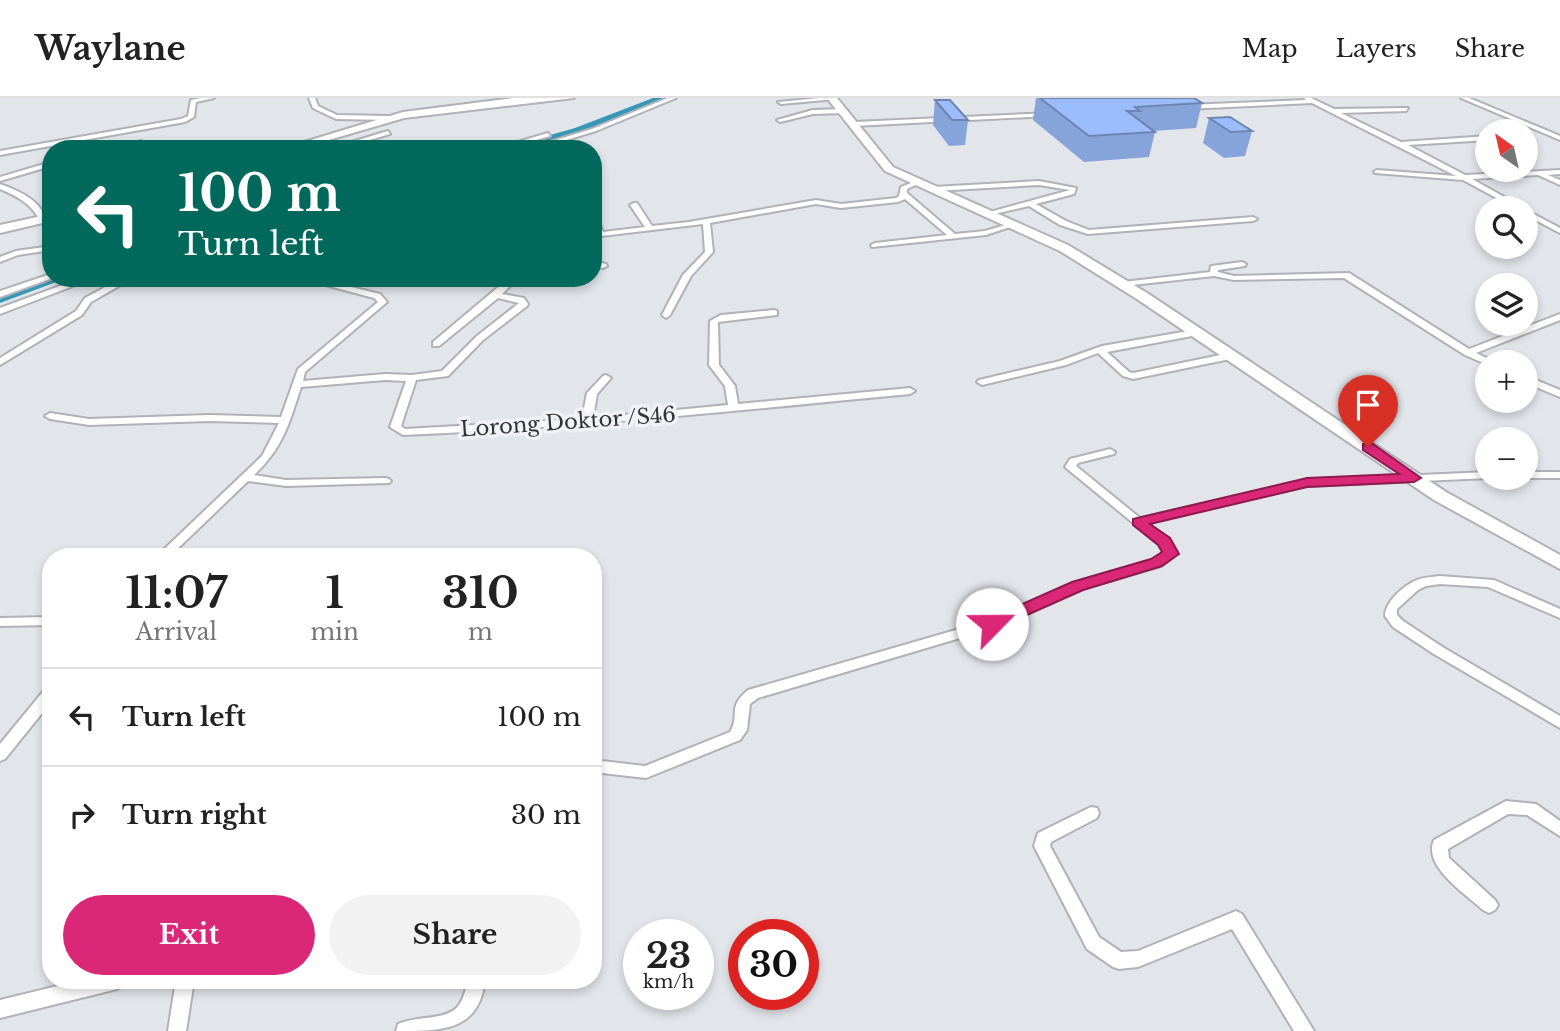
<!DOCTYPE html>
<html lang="en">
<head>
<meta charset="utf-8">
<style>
  body { margin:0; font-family:"Libre Baskerville",serif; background:#f2f2f2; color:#222; height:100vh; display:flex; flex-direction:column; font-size:26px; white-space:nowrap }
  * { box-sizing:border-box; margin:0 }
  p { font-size:23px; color:#767676 }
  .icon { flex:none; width:38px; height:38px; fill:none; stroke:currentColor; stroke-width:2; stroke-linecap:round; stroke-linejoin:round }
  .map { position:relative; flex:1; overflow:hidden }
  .details { position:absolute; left:42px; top:450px; width:560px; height:441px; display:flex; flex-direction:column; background:#fff; border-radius:28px; box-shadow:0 4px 10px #0003 }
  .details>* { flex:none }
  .guide { position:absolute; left:42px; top:42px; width:560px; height:147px; border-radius:28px; box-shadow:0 4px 10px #0003; background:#00695c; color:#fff; overflow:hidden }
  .needle { width:46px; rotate:326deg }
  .buttons { position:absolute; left:1475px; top:21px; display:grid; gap:14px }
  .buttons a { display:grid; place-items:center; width:63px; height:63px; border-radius:50%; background:#fff; box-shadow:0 4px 10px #0003; font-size:35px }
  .speed { position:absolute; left:623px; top:821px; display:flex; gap:14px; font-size:35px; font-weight:700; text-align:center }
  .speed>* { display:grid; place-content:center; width:91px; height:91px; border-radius:50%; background:#fff; box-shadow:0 4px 10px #0003; line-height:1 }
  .speed small { font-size:18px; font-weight:400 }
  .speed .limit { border:10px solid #d22; background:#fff; color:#111 }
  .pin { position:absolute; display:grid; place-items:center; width:60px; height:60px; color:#fff; margin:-72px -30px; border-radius:50% 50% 50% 0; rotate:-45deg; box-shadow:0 0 7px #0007 }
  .pin .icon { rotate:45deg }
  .me { position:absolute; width:77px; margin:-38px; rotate:67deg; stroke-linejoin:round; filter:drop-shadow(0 0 5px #0008) }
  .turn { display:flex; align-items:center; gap:24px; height:147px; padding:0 21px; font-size:32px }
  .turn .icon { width:91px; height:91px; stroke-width:2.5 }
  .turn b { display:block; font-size:49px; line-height:60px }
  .eta { display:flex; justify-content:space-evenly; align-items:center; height:119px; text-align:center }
  .eta b { font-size:42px; font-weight:700; line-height:49px }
  .primary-button { display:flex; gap:14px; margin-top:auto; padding:14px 21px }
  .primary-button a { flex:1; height:80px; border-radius:42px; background:#db2777; color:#fff; font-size:28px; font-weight:700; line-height:80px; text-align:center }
  .primary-button a+a { background:#f2f2f2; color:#222 }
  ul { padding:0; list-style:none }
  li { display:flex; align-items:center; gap:21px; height:98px; padding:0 21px; border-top:2px solid #e0e0e0 }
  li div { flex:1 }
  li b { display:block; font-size:26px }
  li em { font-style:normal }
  header { display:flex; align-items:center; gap:42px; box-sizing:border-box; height:98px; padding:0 35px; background:#fff; border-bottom:2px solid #e0e0e0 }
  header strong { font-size:33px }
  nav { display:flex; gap:38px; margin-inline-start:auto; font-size:24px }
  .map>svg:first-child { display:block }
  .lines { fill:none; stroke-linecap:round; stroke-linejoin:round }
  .canal { fill:#3797b6; fill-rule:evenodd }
  .street-casing { stroke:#b0b2b7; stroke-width:4 }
  .secondary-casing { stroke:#b0b2b7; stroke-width:4 }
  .street { fill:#fff; fill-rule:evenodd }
  .secondary { fill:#fff; fill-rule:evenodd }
  .wall { fill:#86a3da }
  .building { fill:#9cbdfd; stroke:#6d84b1; stroke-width:2 }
  .route { fill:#db2777; stroke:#8e194d; stroke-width:2 }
  .labels { text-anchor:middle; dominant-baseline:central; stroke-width:7; stroke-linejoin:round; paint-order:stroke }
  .street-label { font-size:21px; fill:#323334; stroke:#f0f2f7 }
</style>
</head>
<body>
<header>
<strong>Waylane</strong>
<nav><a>Map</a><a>Layers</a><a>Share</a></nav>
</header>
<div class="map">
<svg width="1560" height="933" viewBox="0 0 1560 933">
  <rect width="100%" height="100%" fill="#e2e5ea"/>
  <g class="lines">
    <path class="canal" d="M 653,0 L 664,0 L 581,34 L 516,51 L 501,51 L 575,30 Z
      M 51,180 L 67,180 L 0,205 L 0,198 Z"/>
    <defs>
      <path id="street" d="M 201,0 L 214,0 L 196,4 L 194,19 L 185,24 L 0,57 L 0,53 L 181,21 L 188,18 L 191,2 Z
        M 309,0 L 315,0 L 318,8 L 337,17 L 388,18 L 391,20 L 388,22 L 336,21 L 313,10 Z
        M 668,0 L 676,0 L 596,33 L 537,51 L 526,51 L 592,31 Z
        M 820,0 L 836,1 L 781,6 L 778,4 Z
        M 1304,0 L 1311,0 L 1334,11 L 1408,10 L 1406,13 L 1341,15 L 1401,44 L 1488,38 L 1488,42 L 1408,47 L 1465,77 L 1560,72 L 1560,76 L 1548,77 L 1560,82 L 1560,87 L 1538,77 L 1472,81 L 1524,110 L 1515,110 L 1463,82 L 1375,75 L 1374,74 L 1377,72 L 1456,78 L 1312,5 L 1186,11 L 1183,9 L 1186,7 L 1306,2 Z
        M 1461,0 L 1469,0 L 1560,38 L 1560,42 Z
        M 813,12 L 845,11 L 848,13 L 845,15 L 813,16 L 780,24 L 777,22 Z
        M 1051,15 L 1049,18 L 854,28 L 851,26 L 854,24 Z
        M 388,33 L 390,36 L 339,51 L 328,51 Z
        M 548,35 L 550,38 L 505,51 L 494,51 Z
        M 141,43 L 143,44 L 143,46 L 125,51 L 113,51 Z
        M 51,64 L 51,68 L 0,83 L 0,79 Z
        M 918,82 L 920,83 L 920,85 L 907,91 L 907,95 L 955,136 L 985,133 L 1015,124 L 1019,126 L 986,137 L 872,149 L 871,147 L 875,145 L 947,137 L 905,101 L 898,104 L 841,110 L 816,106 L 710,125 L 713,154 L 691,178 L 670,217 L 666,220 L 662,217 L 683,177 L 705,154 L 703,126 L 593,139 L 593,135 L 596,134 L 593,129 L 593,117 L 597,119 L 603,134 L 645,129 L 630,107 L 634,105 L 637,105 L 652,128 L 689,124 L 816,102 L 841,106 L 896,100 L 899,98 L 901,89 Z
        M 1039,83 L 1076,90 L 1074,96 L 1036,106 L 1066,123 L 1089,132 L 1253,119 L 1257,121 L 1253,123 L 1088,136 L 1060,127 L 1029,108 L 990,117 L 986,115 L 1070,92 L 1039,87 L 934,93 L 930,91 L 934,89 Z
        M 0,86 C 17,92 43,103 46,123 L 40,123 C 32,106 17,98 0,91 Z
        M 1526,112 L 1560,130 L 1560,135 L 1526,117 Z
        M 51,148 L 51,152 L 18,157 L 0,164 L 0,159 L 16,153 Z
        M 593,163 L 606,166 L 607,168 L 603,170 L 593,168 Z
        M 1242,164 L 1246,166 L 1245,168 L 1218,172 L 1218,174 L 1234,178 L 1349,175 L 1469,251 L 1560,216 L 1560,222 L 1476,255 L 1491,262 L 1493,264 L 1488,264 L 1488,267 L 1465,257 L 1344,180 L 1234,182 L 1214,178 L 1123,188 L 1119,186 L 1123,184 L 1210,174 L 1211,168 Z
        M 51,176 L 51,180 L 52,180 L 0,199 L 0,193 Z
        M 82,180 L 94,180 L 0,216 L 0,210 Z
        M 122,180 L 133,180 L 91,204 L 82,217 L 0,267 L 0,260 L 76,213 L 85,200 Z
        M 299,180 L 314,180 L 380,196 L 387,204 L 305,274 L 303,283 L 385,276 L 412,277 L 442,273 L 477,238 L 519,205 L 498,200 L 439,248 L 433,248 L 433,244 L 509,180 L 518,180 L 502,196 L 524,200 L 528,206 L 527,208 L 483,242 L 448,278 L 416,282 L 401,328 L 405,331 L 582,321 L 587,295 L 603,278 L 606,277 L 611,280 L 597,296 L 593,320 L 728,307 L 725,288 L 709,267 L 710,223 L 721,217 L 774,212 L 777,213 L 777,217 L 718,224 L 719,267 L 735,288 L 738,306 L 910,290 L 915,293 L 910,296 C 741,312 573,330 403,337 L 390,329 L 406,283 L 385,282 L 301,289 C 289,326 283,350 254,377 L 286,382 L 385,380 L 389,381 L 391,383 L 389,385 L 286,388 L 248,383 L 170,458 L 157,458 L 262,358 L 279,325 L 209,323 L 89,327 L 50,321 L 45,318 L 50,315 L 89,321 L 209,317 L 281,319 L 298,271 L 378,204 L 374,200 Z
        M 1194,232 L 1199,235 L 1197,237 L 1107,254 L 1129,274 L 1133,275 L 1230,255 L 1235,258 L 1230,261 L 1133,281 L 1123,278 L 1098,255 L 1066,267 L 982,287 L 977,284 L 979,282 L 1060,263 L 1102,248 Z
        M 1526,278 L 1560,292 L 1560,299 L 1526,285 Z
        M 1110,351 L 1115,354 L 1114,356 L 1078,365 L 1076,368 L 1140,420 L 1307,382 L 1488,374 L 1488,380 L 1490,380 L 1307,388 L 1147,425 L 1168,441 L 1177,455 L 1161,468 L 1082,491 L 997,529 L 758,600 L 750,606 L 747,632 L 740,642 L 651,678 L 646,680 L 593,674 L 593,662 L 645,668 L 730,634 C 741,617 726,610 748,592 L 987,523 L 1074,485 L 1153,462 L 1164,454 L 1160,447 L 1065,369 L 1070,361 Z
        M 1526,374 L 1560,374 L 1560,380 L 1524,380 L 1526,380 Z
        M 1440,478 L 1494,482 L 1560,511 L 1560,520 L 1488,489 L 1440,486 L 1426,488 L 1418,492 L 1397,511 L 1397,517 L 1403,523 L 1444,550 L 1560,618 L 1560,630 L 1434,556 L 1393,529 L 1385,518 C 1385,504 1404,487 1417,482 C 1424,479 1433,479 1440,478 Z
        M 51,519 L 51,527 L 0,528 L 0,520 Z
        M 51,589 L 51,604 L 5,661 L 0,663 L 0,646 L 46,590 Z
        M 1506,703 L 1536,706 L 1560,723 L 1560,738 L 1527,717 L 1508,716 L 1448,751 L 1449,760 L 1495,802 L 1498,807 L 1495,812 L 1489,815 L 1483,812 C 1466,796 1422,768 1434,742 Z
        M 1091,709 L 1097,710 L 1099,715 L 1097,720 L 1051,744 L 1050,748 L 1099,839 L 1121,854 L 1138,853 L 1236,813 L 1242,816 L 1314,933 L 1294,933 L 1232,831 L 1138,869 L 1119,871 L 1113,869 L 1087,851 L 1034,748 L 1038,735 Z
        M 82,882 L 126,882 L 123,888 L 117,891 L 0,920 L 0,902 Z
        M 176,882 L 194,882 L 186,933 L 168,933 Z
        M 467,882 L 485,882 C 479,933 443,933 396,933 L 398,926 C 431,913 462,930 467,882 Z"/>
      <path id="secondary" d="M 513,0 L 574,0 L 404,20 L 298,51 L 281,51 L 403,14 Z
        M 827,0 L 837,0 L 893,69 L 1068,147 L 1147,195 L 1446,394 L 1560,457 L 1560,471 L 1434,402 L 1137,201 L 1060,153 L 885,73 Z
        M 51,116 L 51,123 L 0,135 L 0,127 Z"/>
    </defs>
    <use href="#street" class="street-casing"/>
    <use href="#secondary" class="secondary-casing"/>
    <use href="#street" class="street"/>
    <use href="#secondary" class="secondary"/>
  </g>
  <path class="wall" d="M 1036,0 L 1194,0 L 1202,5 L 1196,30 L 1153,33 L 1155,34 L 1149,59 L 1084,64 L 1033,22 Z
    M 935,2 L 968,22 L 965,47 L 949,48 L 933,27 Z
    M 1209,20 L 1252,33 L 1245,58 L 1224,60 L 1203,45 Z"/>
  <path class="building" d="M 1040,0 L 1194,0 L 1202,5 L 1135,9 L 1140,13 L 1127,13 L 1155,34 L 1089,38 Z
    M 935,2 L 950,2 L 968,22 L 952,22 Z
    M 1230,19 L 1252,33 L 1231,34 L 1209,20 Z"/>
  <path class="route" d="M 1363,346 L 1373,346 L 1421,380 L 1414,384 L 1307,389 L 1150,426 L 1170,440 L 1179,456 L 1162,468 L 1083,492 L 998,530 L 986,530 L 984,526 L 986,522 L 1072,484 L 1151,461 L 1162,454 L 1158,447 L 1133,427 L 1133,421 L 1307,380 L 1399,376 L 1363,352 Z"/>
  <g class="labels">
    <g class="street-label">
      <text transform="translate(568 324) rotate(-4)">Lorong Doktor /S46</text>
    </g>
  </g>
</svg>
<div class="buttons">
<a><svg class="needle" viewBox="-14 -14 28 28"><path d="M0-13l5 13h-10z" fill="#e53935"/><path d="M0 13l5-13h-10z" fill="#767676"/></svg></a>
<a><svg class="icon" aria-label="search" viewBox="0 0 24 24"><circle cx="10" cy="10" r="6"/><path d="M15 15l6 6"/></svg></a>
<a><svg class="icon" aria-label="layers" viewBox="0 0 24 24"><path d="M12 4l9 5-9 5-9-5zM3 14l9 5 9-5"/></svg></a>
<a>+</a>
<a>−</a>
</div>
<div class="speed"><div>23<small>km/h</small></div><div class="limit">30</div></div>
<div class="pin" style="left:1368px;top:349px;background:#d93025"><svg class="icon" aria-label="arrive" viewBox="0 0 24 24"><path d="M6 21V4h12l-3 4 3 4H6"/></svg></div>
<svg class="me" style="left:992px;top:526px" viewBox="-20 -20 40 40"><circle r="19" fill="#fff"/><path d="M0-13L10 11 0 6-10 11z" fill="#db2777"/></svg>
<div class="guide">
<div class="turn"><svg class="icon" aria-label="left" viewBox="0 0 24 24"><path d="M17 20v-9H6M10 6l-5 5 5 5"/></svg><div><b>100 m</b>Turn left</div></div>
</div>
<section class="details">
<div class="eta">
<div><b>11:07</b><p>Arrival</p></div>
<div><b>1</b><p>min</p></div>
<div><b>310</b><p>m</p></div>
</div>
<ul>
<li><svg class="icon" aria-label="left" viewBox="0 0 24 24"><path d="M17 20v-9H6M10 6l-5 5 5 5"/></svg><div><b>Turn left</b></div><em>100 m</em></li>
<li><svg class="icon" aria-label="right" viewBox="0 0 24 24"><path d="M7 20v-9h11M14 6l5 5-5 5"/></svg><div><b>Turn right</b></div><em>30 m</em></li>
</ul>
<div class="primary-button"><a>Exit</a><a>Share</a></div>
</section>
</div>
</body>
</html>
